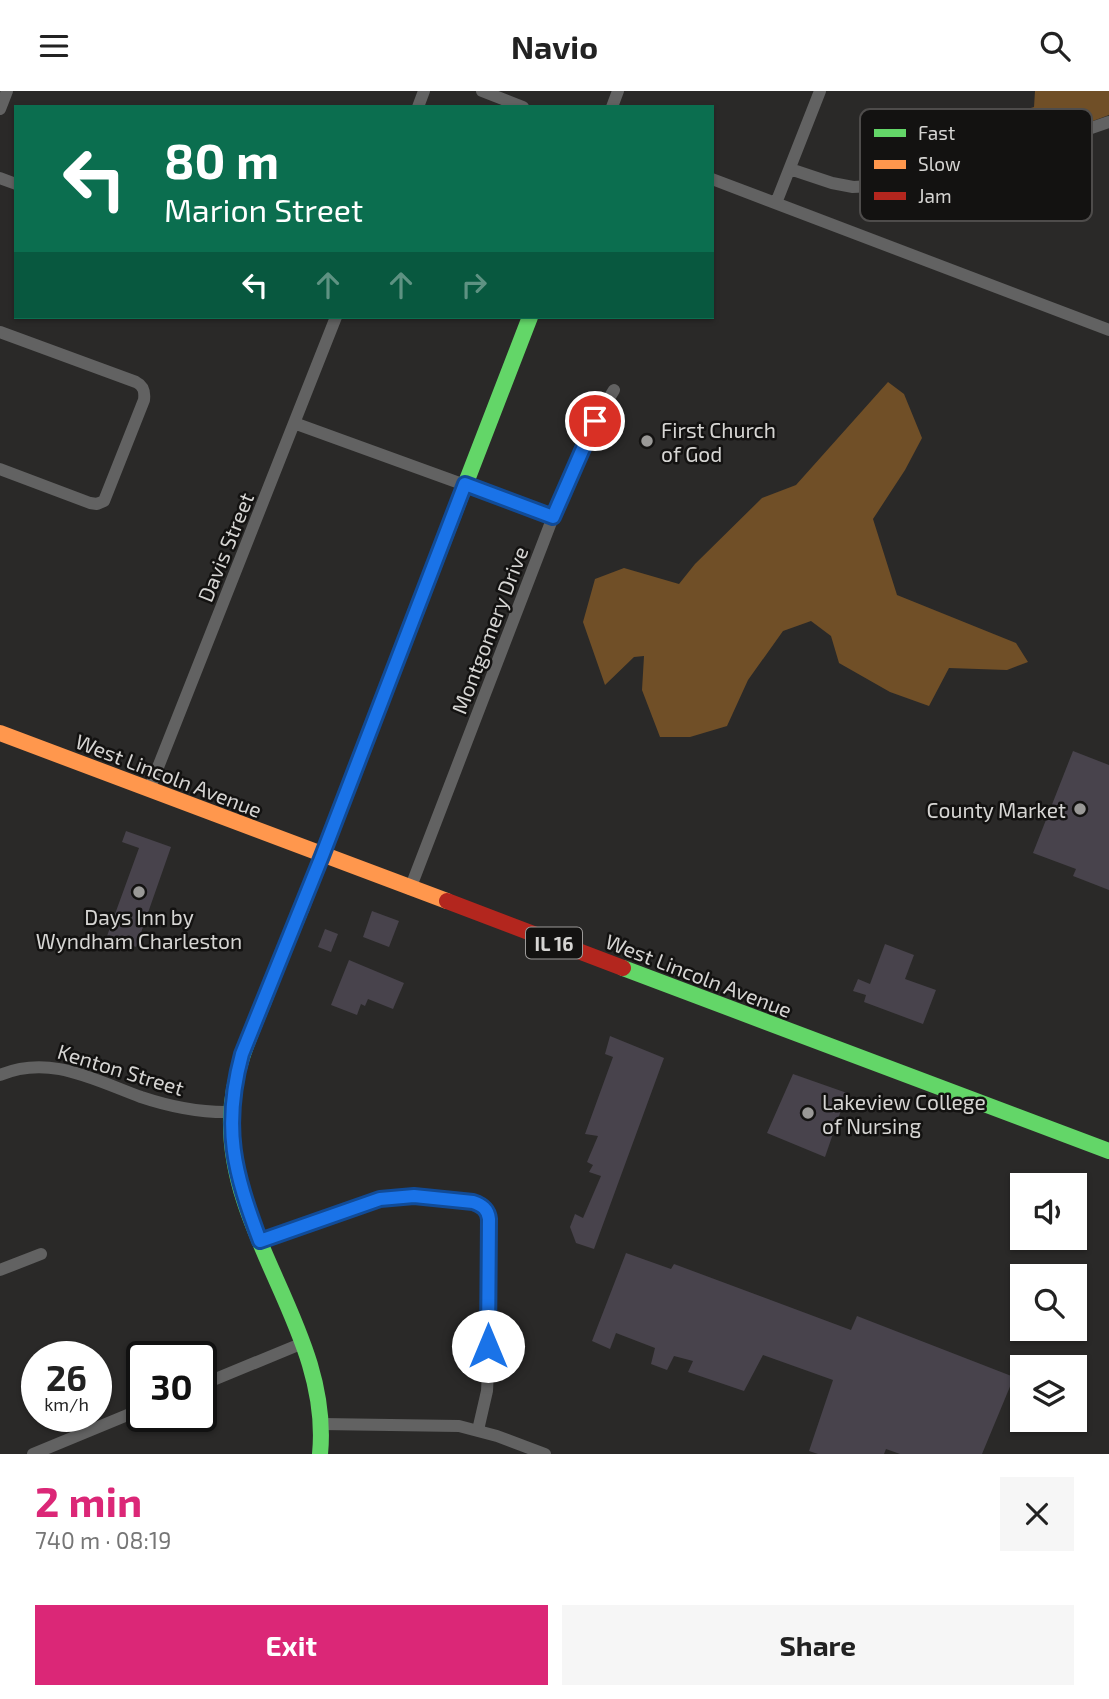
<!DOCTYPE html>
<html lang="en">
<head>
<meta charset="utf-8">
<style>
  body { margin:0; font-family:"Exo 2",sans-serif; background:#f6f6f6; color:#222; height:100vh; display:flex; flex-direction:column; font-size:26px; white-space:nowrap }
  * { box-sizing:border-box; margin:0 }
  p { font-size:23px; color:#767676 }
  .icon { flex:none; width:38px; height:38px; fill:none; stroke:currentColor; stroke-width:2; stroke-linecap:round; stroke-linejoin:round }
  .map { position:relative; height:1363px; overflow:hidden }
  .details { display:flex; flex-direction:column; background:#fff; flex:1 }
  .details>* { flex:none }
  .hud { position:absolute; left:14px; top:14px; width:700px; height:214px; border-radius:0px; box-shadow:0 2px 5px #0004; background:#0b6e4f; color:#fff; overflow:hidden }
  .buttons { position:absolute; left:1010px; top:1082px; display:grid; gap:14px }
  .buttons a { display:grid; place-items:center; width:77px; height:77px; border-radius:0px; background:#fff; box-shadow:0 2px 5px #0004; font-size:35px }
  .speed { position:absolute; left:21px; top:1250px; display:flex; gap:14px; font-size:35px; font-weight:700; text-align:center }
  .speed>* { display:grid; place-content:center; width:91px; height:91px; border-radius:50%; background:#fff; box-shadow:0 2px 5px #0004; line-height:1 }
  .speed small { font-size:18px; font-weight:400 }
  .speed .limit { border:4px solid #111; border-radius:10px; background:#fff; color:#111 }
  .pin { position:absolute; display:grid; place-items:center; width:60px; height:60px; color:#fff; margin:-30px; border:4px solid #fff; border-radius:50%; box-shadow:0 2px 7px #0007 }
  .me { position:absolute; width:77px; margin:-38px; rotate:0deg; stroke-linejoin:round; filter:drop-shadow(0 0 5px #0008) }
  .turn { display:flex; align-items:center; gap:24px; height:147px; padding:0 35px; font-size:32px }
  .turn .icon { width:91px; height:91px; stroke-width:2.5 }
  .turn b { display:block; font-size:49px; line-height:60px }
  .lanes { display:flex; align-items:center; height:66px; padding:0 35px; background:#0003; justify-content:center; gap:35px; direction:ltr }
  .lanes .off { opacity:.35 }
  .round { display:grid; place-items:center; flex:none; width:74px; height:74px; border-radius:0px; background:#f6f6f6 }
  .overview { display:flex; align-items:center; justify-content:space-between; height:119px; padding:0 35px }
  h1 { font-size:42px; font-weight:700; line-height:52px; color:#db2777 }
  .button { display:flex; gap:14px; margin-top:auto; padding:14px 35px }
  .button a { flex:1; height:80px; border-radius:0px; background:#db2777; color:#fff; font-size:28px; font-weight:700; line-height:80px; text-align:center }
  .button a+a { background:#f6f6f6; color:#222 }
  header { display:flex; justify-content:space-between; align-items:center; height:91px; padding:0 35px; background:#fff; font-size:32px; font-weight:700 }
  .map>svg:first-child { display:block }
  .forest { fill:#704f27 }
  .building { fill:#48434c }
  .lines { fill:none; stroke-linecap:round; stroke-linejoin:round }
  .street { stroke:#626262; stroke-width:12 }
  .fast { stroke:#63d668; stroke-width:16 }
  .slow { stroke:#ff974d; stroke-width:16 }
  .jam { stroke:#b3261e; stroke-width:16 }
  .route-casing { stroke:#114b97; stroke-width:18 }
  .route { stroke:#1a73e8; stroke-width:12 }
  .poi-dot { fill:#9a9997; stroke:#131211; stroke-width:2.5 }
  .labels { text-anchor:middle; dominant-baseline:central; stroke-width:5; stroke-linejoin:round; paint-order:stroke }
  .shield { fill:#131211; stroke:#9c9a99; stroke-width:2 }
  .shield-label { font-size:19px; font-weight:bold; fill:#d6d5d3 }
  .poi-label { font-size:21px; fill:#d6d5d3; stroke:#131211; text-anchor:start }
  .street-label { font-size:21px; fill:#d6d5d3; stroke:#131211 }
  .key { fill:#131211; stroke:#4e4c4b; stroke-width:2 }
  .key-label { font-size:19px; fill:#d6d5d3 }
</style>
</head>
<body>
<header><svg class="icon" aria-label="menu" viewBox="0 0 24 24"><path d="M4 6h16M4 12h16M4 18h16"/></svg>Navio<svg class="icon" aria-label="search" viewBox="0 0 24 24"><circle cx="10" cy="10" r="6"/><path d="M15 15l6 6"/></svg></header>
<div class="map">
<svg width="1109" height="1363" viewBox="0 0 1109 1363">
  <rect width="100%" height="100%" fill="#2a2928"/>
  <path class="forest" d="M 1035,0 L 1109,0 L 1109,24 L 1009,61 L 976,54 L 976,33 L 1034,16 Z
    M 888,291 L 904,303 L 922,347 L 905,379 L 873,428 L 897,504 L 1016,552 L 1028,571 L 1007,579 L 949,577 L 929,615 L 890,601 L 839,572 L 831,545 L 811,530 L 783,540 L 748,589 L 727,635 L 690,646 L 660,646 L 642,599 L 644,565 L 634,566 L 605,594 L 583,531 L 595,488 L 624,477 L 679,493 L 695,473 L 762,407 L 796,394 Z"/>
  <path class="building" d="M 1073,660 L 1109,674 L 1109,799 L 1073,785 L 1076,778 L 1033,762 Z
    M 126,740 L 171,756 L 136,856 L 107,845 L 139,757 L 122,751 Z
    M 372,820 L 399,830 L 389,856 L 363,846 Z
    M 325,838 L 338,843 L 331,861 L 318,856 Z
    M 885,853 L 914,864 L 905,888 L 936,899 L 923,933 L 864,911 L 866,904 L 853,900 L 858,888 L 870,893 Z
    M 349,869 L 404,892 L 393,918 L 368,908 L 365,915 L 361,913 L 357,924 L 331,914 Z
    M 610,945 L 664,967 L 594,1158 L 576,1152 L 570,1136 L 575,1123 L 583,1127 L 601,1085 L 589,1081 L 593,1074 L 587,1071 L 598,1045 L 585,1043 L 613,966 L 605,963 Z
    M 793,983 L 847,1002 L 825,1066 L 767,1042 Z
    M 626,1162 L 671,1178 L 674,1173 L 851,1239 L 857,1225 L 1014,1286 L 982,1363 L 900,1363 L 886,1358 L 884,1363 L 818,1363 L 809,1360 L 833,1289 L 763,1264 L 744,1300 L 688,1281 L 693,1270 L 674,1265 L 667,1279 L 651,1273 L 655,1257 L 616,1242 L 610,1258 L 592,1250 Z"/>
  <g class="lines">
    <path class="street" d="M 482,0 L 523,16
      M 418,16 L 424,0
      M 612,16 L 618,0
      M 0,18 L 7,0
      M 790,78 L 832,92 L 853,96 L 890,94 L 1010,65 L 1109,31
      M 0,87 L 16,93
      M 712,88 L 1109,239
      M 776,112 L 820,0
      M 0,241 L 136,291 C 144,295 145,301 144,309 L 104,410 L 97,413 L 90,412 L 0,378
      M 294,332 L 553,426
      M 149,699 L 336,226
      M 410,798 L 553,426 L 595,330 L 614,299
      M 0,984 C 50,963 94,989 141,1006 C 171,1016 201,1022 232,1021
      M 260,1150 L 371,1111 L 397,1105 L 481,1113 L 486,1118 L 489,1128 L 488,1281 L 487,1300 L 478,1339
      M 0,1179 L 41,1163
      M 201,1294 L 303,1252
      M 322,1333 L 459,1335 L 497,1345 L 545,1363
      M 33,1363 L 142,1318"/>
    <path class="fast" d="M 394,578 L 530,226
      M 302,816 C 289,847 276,878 264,910 C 248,948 232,985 231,1027 C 228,1147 332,1242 320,1363
      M 623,877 L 1109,1060"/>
    <path class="slow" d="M 0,642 L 447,810"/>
    <path class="jam" d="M 447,810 L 623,877
      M 302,816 L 394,578"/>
  </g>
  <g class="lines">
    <defs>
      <path id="route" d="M 488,1255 L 489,1128 C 488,1118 482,1114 473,1111 L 414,1105 L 380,1108 L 260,1150 C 234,1081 222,1037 242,963 L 322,765 L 465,393 L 553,426 L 595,330"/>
    </defs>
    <use href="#route" class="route-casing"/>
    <use href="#route" class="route"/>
  </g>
  <g class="poi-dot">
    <circle cx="647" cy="350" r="7"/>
    <circle cx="1080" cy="718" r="7"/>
    <circle cx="139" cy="801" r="7"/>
    <circle cx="808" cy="1022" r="7"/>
  </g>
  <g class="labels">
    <rect class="shield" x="526" y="836.5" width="56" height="31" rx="5"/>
    <g class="shield-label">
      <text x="554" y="852">IL 16</text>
    </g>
    <g class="poi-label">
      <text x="661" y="338">First Church<tspan x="661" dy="24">of God</tspan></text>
      <text x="1066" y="718" text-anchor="end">County Market</text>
      <text x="139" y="825" text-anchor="middle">Days Inn by<tspan x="139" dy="24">Wyndham Charleston</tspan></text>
      <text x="822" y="1010">Lakeview College<tspan x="822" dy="24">of Nursing</tspan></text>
    </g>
    <g class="street-label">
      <text transform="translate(225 456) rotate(-68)">Davis Street</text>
      <text transform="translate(489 539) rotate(-69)">Montgomery Drive</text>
      <text transform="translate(169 684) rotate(21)">West Lincoln Avenue</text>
      <text transform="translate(699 884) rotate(21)">West Lincoln Avenue</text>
      <text transform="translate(121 978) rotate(17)">Kenton Street</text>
    </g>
  </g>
  <rect x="860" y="18" width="232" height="112" rx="10" class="key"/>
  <rect x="874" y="38" width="32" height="8" fill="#63d668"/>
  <rect x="874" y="69" width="32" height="9" fill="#ff974d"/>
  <rect x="874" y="101" width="32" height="8" fill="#b3261e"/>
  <g class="key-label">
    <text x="918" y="49">Fast</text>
    <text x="918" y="80">Slow</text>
    <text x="918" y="112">Jam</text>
  </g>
</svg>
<div class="buttons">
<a><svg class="icon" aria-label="sound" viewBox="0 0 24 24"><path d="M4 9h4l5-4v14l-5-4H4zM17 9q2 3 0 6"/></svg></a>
<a><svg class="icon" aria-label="search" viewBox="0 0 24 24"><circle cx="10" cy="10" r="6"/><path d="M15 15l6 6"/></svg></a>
<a><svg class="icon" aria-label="layers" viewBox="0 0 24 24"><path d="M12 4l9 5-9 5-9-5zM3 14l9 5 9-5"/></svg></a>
</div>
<div class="speed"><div>26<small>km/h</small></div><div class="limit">30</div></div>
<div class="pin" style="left:595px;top:330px;background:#d93025"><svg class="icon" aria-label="arrive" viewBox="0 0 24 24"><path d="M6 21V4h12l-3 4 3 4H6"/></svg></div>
<svg class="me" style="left:488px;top:1255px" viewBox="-20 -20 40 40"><circle r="19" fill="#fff"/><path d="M0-13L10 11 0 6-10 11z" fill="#1a73e8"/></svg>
<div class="hud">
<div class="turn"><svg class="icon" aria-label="left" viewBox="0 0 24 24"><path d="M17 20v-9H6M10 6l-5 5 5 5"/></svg><div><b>80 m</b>Marion Street</div></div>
<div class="lanes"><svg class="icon" aria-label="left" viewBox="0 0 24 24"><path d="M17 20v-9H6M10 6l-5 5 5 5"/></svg><svg class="icon off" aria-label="ahead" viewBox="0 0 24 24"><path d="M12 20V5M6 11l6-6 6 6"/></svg><svg class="icon off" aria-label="ahead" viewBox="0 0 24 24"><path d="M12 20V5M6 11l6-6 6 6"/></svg><svg class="icon off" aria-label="right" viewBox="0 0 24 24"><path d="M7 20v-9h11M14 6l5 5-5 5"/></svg></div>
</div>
</div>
<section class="details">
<div class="overview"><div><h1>2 min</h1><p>740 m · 08:19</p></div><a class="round"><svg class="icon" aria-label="close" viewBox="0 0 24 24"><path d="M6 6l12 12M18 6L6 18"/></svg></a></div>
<div class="button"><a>Exit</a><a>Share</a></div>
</section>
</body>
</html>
